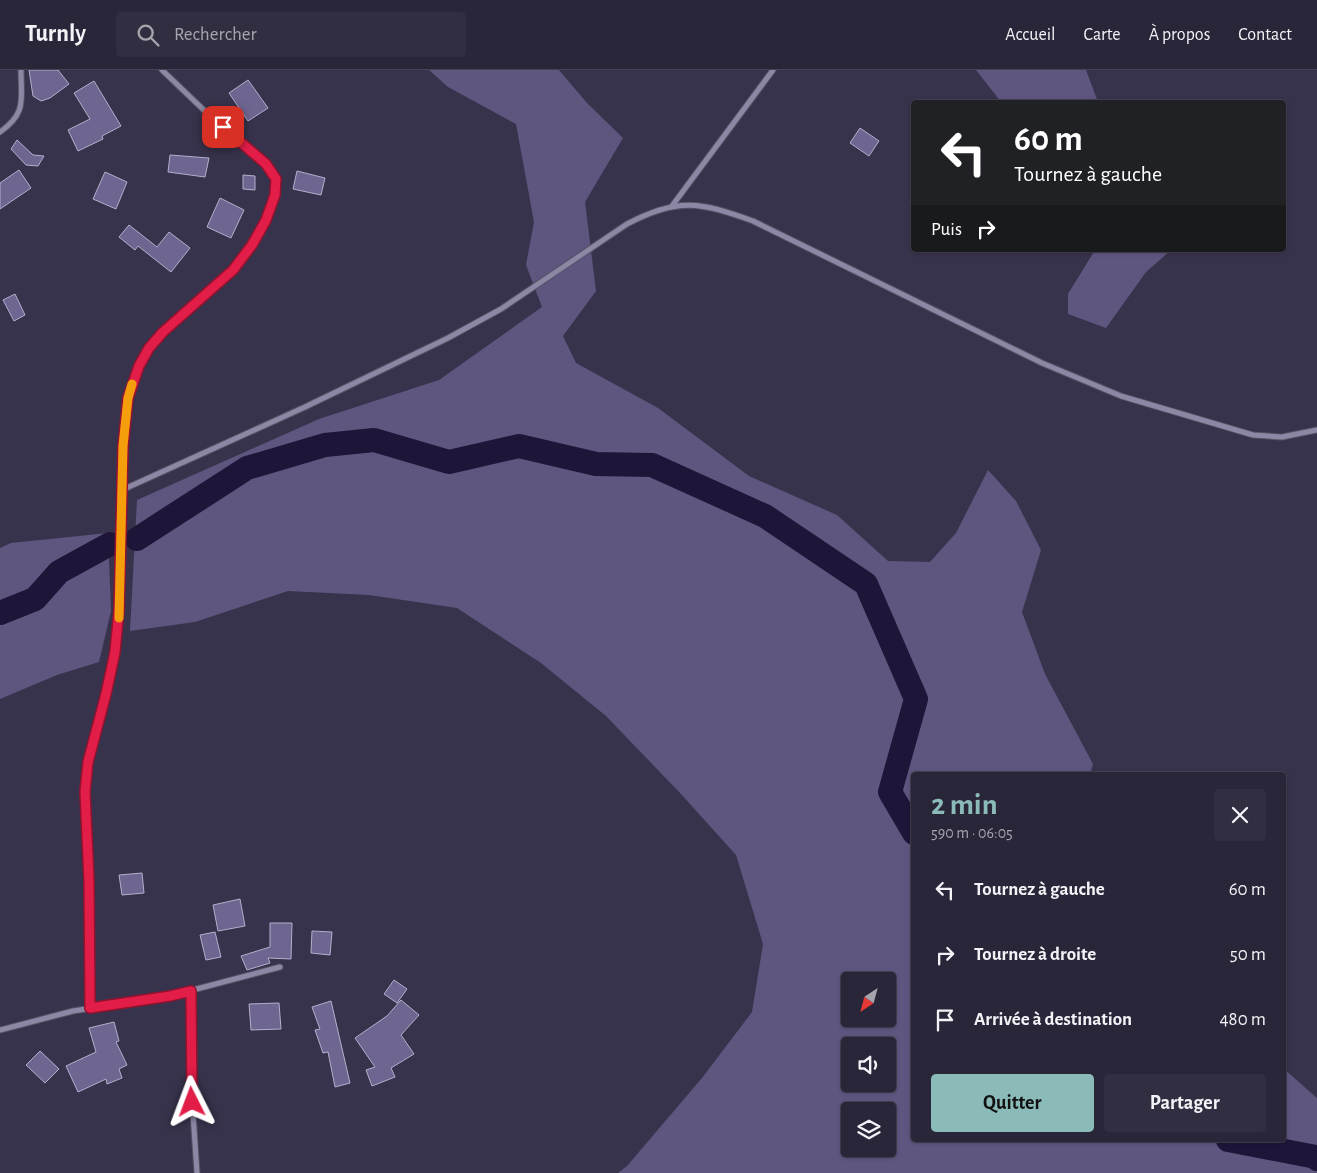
<!DOCTYPE html>
<html lang="fr">
<head>
<meta charset="utf-8">
<style>
  body { margin:0; font-family:"Alegreya Sans",sans-serif; background:#322e41; color:#f1f3f6; height:100vh; display:flex; flex-direction:column; font-size:19px; white-space:nowrap }
  * { box-sizing:border-box; margin:0 }
  p { font-size:16px; color:#a5a5ae }
  .icon { flex:none; width:28px; height:28px; fill:none; stroke:currentColor; stroke-width:2; stroke-linecap:round; stroke-linejoin:round }
  .map { position:relative; flex:1; overflow:hidden }
  .side { position:absolute; left:911px; top:702px; width:375px; height:370px; display:flex; flex-direction:column; background:#2a2639; border-radius:5px; box-shadow:0 1px 4px #0004,0 0 0 1px #464353 }
  .side>* { flex:none }
  .top-card { position:absolute; left:911px; top:30px; width:375px; height:152px; border-radius:5px; box-shadow:0 1px 4px #0004,0 0 0 1px #464353; background:#202124; color:#fff; overflow:hidden }
  .needle { width:32px; rotate:216deg }
  .tools { position:absolute; left:841px; top:902px; display:grid; gap:10px }
  .tools a { display:grid; place-items:center; width:55px; height:55px; border-radius:5px; background:#2a2639; box-shadow:0 1px 4px #0004,0 0 0 1px #464353; font-size:25px }
  .pin { position:absolute; display:grid; place-items:center; width:42px; height:42px; color:#fff; margin:-21px; border-radius:10px; box-shadow:0 2px 8px #0006 }
  .me { position:absolute; width:55px; margin:-28px; rotate:357deg; stroke-linejoin:round; filter:drop-shadow(0 0 4px #0008) }
  .turn { display:flex; align-items:center; gap:18px; height:105px; padding:0 20px; font-size:22px }
  .turn .icon { width:65px; height:65px; stroke-width:2.5 }
  .turn b { display:block; font-size:35px; line-height:42px }
  .then { display:flex; align-items:center; height:48px; padding:0 20px; background:#0003; gap:10px; font-size:19px }
  .round { display:grid; place-items:center; flex:none; width:52px; height:52px; border-radius:5px; background:#322e41 }
  .summary { display:flex; align-items:center; justify-content:space-between; height:85px; padding:0 20px }
  h1 { font-size:30px; font-weight:700; line-height:38px; color:#8bbbb9 }
  .button { display:flex; gap:10px; margin-top:auto; padding:10px 20px }
  .button a { flex:1; height:58px; border-radius:5px; background:#8bbbb9; color:#111; font-size:20px; font-weight:700; line-height:58px; text-align:center }
  .button a+a { background:#322e41; color:#f1f3f6 }
  ul { padding:0; list-style:none }
  li { display:flex; align-items:center; gap:15px; height:65px; padding:0 20px }
  li div { flex:1 }
  li b { display:block; font-size:19px }
  li em { font-style:normal }
  header { display:flex; align-items:center; gap:30px; box-sizing:border-box; height:70px; padding:0 25px; background:#2a2639; border-bottom:1px solid #464353 }
  header strong { font-size:24px }
  nav { display:flex; gap:28px; margin-inline-start:auto; font-size:18px }
  .search { width:350px; height:45px; background:#322e41; display:flex; align-items:center; gap:12px; box-sizing:border-box; padding:0 18px; border-radius:5px; color:#a5a5ae; font-size:19px }
  .map>svg:first-child { display:block }
  .forest { fill:#5f5680; fill-rule:evenodd }
  .lines { fill:none; stroke-linecap:round; stroke-linejoin:round }
  .river { stroke:#1f1539; stroke-width:24 }
  .building { fill:#6e6590; stroke:#b4afcd }
  .street-casing { stroke:#565166; stroke-width:7 }
  .street { stroke:#8c87a4; stroke-width:5 }
  .route-casing { stroke:#92132f; stroke-width:12 }
  .route { stroke:#e11d48; stroke-width:9 }
  .slow { stroke:#f59e0b; stroke-width:9 }
</style>
</head>
<body>
<header>
<strong>Turnly</strong>
<div class="search"><svg class="icon" aria-label="search" viewBox="0 0 24 24"><circle cx="10" cy="10" r="6"/><path d="M15 15l6 6"/></svg>Rechercher</div>
<nav><a>Accueil</a><a>Carte</a><a>À propos</a><a>Contact</a></nav>
</header>
<div class="map">
<svg width="1317" height="1103" viewBox="0 0 1317 1103">
  <rect width="100%" height="100%" fill="#38334c"/>
  <path class="forest" d="M 429,0 L 559,0 L 587,33 L 623,68 L 585,132 L 596,221 L 563,266 L 576,293 L 658,338 L 749,406 L 837,445 L 888,491 L 930,492 L 956,463 L 988,400 L 1016,431 L 1041,480 L 1022,542 L 1045,604 L 1093,694 L 1090,705 L 914,705 L 914,1070 L 1284,1070 L 1284,999 L 1317,1028 L 1317,1103 L 618,1103 L 627,1096 L 702,1008 L 752,942 L 763,874 L 736,785 L 681,724 L 606,646 L 541,593 L 457,538 L 369,525 L 288,521 L 195,552 L 130,561 L 137,430 L 319,349 L 439,310 L 542,237 L 526,195 L 534,152 L 516,54 L 448,17 ZM 850,911 L 888,911 L 888,949 L 850,949 ZM 850,976 L 888,976 L 888,1014 L 850,1014 ZM 850,1041 L 888,1041 L 888,1079 L 850,1079 Z
    M 976,0 L 1086,0 L 1098,32 L 1001,32 Z
    M 1095,180 L 1171,180 L 1146,202 L 1106,258 L 1068,244 L 1068,224 Z
    M 108,463 L 111,541 L 99,592 L 57,605 L 0,629 L 0,478 L 11,473 Z"/>
  <g class="lines">
    <path class="river" d="M 137,469 L 247,398 L 325,375 L 374,370 L 449,392 L 519,376 L 596,394 L 652,395 L 765,446 L 866,514 L 916,629 L 890,722 L 914,763
      M 0,543 L 35,529 L 59,502 L 110,474
      M 1228,1070 L 1316,1087 L 1317,1089"/>
  </g>
  <path class="building" d="M 29,0 L 58,0 L 69,14 L 50,28 L 41,31 L 33,26 Z
    M 248,10 L 268,38 L 248,51 L 229,23 Z
    M 94,11 L 121,56 L 102,66 L 103,69 L 78,81 L 68,60 L 90,49 L 74,23 Z
    M 860,58 L 879,71 L 869,86 L 850,73 Z
    M 17,70 L 33,85 L 44,86 L 38,96 L 26,95 L 11,79 Z
    M 170,85 L 209,88 L 205,107 L 168,102 Z
    M 19,100 L 31,118 L 0,139 L 0,113 Z
    M 297,101 L 325,108 L 321,125 L 293,119 Z
    M 105,102 L 127,112 L 116,139 L 93,129 Z
    M 243,105 L 255,106 L 255,120 L 243,119 Z
    M 220,128 L 244,140 L 231,168 L 207,157 Z
    M 129,155 L 157,177 L 169,162 L 190,178 L 171,202 L 138,176 L 135,180 L 119,167 Z
    M 15,224 L 25,245 L 14,251 L 3,230 Z
    M 142,803 L 144,823 L 122,825 L 119,805 Z
    M 240,829 L 245,856 L 218,861 L 213,835 Z
    M 270,853 L 292,853 L 291,889 L 268,888 L 270,893 L 247,900 L 241,886 L 270,877 Z
    M 312,861 L 332,862 L 330,885 L 311,883 Z
    M 215,862 L 221,887 L 206,890 L 200,865 Z
    M 394,910 L 407,919 L 397,933 L 384,924 Z
    M 401,930 L 419,945 L 401,965 L 414,984 L 391,998 L 395,1007 L 372,1016 L 366,1000 L 375,997 L 355,968 L 387,946 Z
    M 331,931 L 350,1013 L 335,1017 L 328,982 L 323,983 L 315,960 L 320,959 L 312,937 Z
    M 279,933 L 281,959 L 251,960 L 249,934 Z
    M 114,952 L 119,971 L 116,972 L 127,995 L 119,999 L 122,1008 L 107,1014 L 106,1009 L 78,1022 L 66,996 L 96,982 L 89,958 Z
    M 40,981 L 59,999 L 45,1013 L 26,995 Z"/>
  <g class="lines">
    <defs>
      <path id="street" d="M 0,62 C 27,43 21,30 21,0
        M 672,136 L 773,0
        M 122,420 L 305,337 L 448,268 L 501,239 L 627,154 C 678,127 700,132 753,151 L 1042,293 L 1121,326 L 1253,365 L 1282,367 L 1317,360
        M 191,921 L 191,1014 L 197,1103
        M 91,938 L 89,810 L 85,722 L 88,692 L 106,624 L 115,582 L 119,540 L 123,376 L 128,328 L 139,296 L 149,279 L 163,262 L 233,200 L 252,175 L 266,150 L 275,125 L 276,109 L 265,95 L 209,45 L 162,0
        M 0,960 L 73,941 L 170,926 L 280,897"/>
    </defs>
    <use href="#street" class="street-casing"/>
    <use href="#street" class="street"/>
  </g>
  <g class="lines">
    <defs>
      <path id="route" d="M 192,1032 L 191,921 L 170,926 L 90,938 L 89,810 L 85,722 L 88,692 L 106,624 L 115,582 L 119,540 L 123,376 L 128,328 L 139,296 L 149,278 L 163,262 L 233,200 L 252,175 L 266,150 L 275,125 L 276,109 L 266,94 L 223,57"/>
    </defs>
    <use href="#route" class="route-casing"/>
    <use href="#route" class="route"/>
    <path class="slow" d="M 119,548 L 123,376 L 128,328 L 132,314"/>
  </g>
</svg>
<div class="tools">
<a><svg class="needle" viewBox="-14 -14 28 28"><path d="M0-13l5 13h-10z" fill="#e53935"/><path d="M0 13l5-13h-10z" fill="#a5a5ae"/></svg></a>
<a><svg class="icon" aria-label="sound" viewBox="0 0 24 24"><path d="M4 9h4l5-4v14l-5-4H4zM17 9q2 3 0 6"/></svg></a>
<a><svg class="icon" aria-label="layers" viewBox="0 0 24 24"><path d="M12 4l9 5-9 5-9-5zM3 14l9 5 9-5"/></svg></a>
</div>
<div class="pin" style="left:223px;top:57px;background:#d93025"><svg class="icon" aria-label="arrive" viewBox="0 0 24 24"><path d="M6 21V4h12l-3 4 3 4H6"/></svg></div>
<svg class="me" style="left:192px;top:1032px" viewBox="-20 -20 40 40"><path d="M0-17L14 15 0 8-14 15z" fill="#e11d48" stroke="#fff" stroke-width="4"/></svg>
<div class="top-card">
<div class="turn"><svg class="icon" aria-label="left" viewBox="0 0 24 24"><path d="M17 20v-9H6M10 6l-5 5 5 5"/></svg><div><b>60 m</b>Tournez à gauche</div></div>
<div class="then">Puis<svg class="icon" aria-label="right" viewBox="0 0 24 24"><path d="M7 20v-9h11M14 6l5 5-5 5"/></svg></div>
</div>
<section class="side">
<div class="summary"><div><h1>2 min</h1><p>590 m · 06:05</p></div><a class="round"><svg class="icon" aria-label="close" viewBox="0 0 24 24"><path d="M6 6l12 12M18 6L6 18"/></svg></a></div>
<ul>
<li><svg class="icon" aria-label="left" viewBox="0 0 24 24"><path d="M17 20v-9H6M10 6l-5 5 5 5"/></svg><div><b>Tournez à gauche</b></div><em>60 m</em></li>
<li><svg class="icon" aria-label="right" viewBox="0 0 24 24"><path d="M7 20v-9h11M14 6l5 5-5 5"/></svg><div><b>Tournez à droite</b></div><em>50 m</em></li>
<li><svg class="icon" aria-label="arrive" viewBox="0 0 24 24"><path d="M6 21V4h12l-3 4 3 4H6"/></svg><div><b>Arrivée à destination</b></div><em>480 m</em></li>
</ul>
<div class="button"><a>Quitter</a><a>Partager</a></div>
</section>
</div>
</body>
</html>
